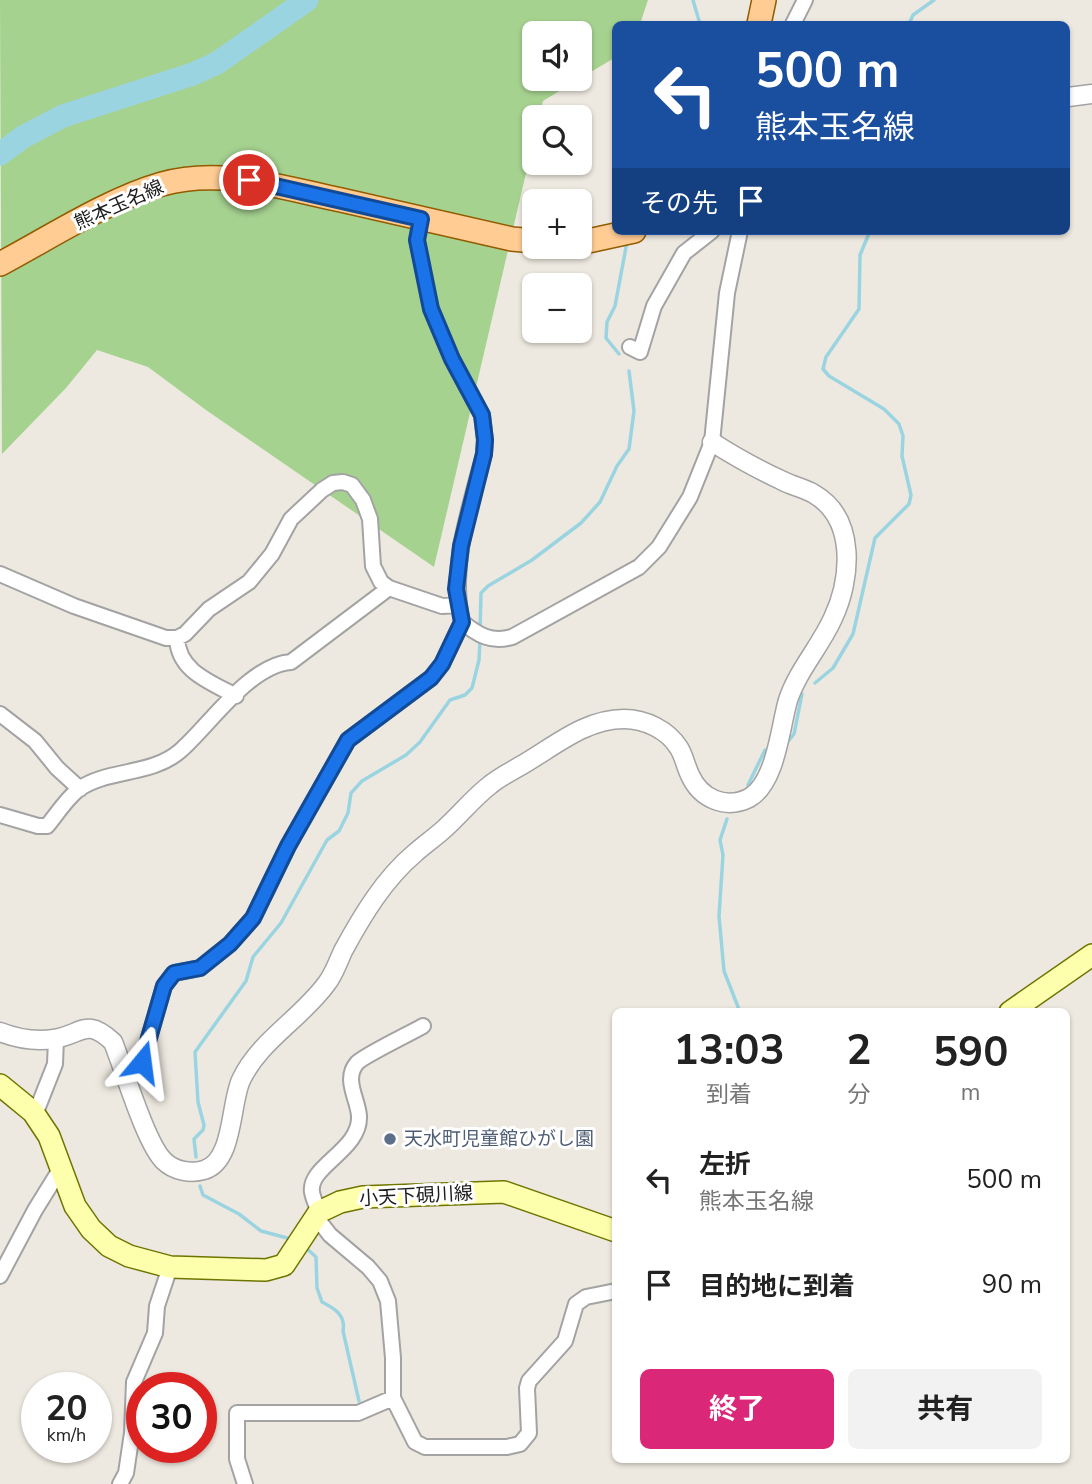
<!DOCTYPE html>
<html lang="ja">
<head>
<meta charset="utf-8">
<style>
  body { margin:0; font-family:"Nunito Sans","Noto Sans JP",sans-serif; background:#f2f2f2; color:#222; height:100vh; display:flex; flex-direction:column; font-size:26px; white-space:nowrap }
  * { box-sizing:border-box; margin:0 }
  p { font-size:23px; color:#767676 }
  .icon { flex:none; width:38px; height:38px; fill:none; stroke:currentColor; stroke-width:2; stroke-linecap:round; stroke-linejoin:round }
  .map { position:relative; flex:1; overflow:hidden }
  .details { position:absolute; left:612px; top:1008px; width:458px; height:455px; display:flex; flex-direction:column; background:#fff; border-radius:10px; box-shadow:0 2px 5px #0004 }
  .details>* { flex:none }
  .hud { position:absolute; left:612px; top:21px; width:458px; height:214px; border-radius:10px; box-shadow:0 2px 5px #0004; background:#1a4fa0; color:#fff; overflow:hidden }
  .tools { position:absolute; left:522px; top:21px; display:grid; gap:14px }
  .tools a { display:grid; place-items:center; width:70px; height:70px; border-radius:10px; background:#fff; box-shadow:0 2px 5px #0004; font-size:35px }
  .speed { position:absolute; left:21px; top:1372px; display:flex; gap:14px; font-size:35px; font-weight:700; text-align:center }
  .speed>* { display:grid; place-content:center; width:91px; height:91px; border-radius:50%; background:#fff; box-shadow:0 2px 5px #0004; line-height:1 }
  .speed small { font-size:18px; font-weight:400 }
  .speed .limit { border:10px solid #d22; background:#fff; color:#111 }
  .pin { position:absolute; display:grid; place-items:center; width:60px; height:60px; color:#fff; margin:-30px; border:4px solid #fff; border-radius:50%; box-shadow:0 2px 7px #0007 }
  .me { position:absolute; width:77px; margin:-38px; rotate:16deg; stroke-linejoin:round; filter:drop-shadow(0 0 5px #0008) }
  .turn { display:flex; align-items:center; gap:24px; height:147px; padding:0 28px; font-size:32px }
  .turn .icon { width:91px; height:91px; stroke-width:2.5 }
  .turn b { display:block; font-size:49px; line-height:60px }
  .then { display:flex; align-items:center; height:66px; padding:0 28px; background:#0003; gap:14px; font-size:26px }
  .eta { display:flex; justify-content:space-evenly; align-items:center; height:119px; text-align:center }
  .eta b { font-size:42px; font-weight:700; line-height:49px }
  .primary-button { display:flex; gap:14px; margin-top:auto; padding:14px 28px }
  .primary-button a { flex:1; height:80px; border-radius:10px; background:#db2777; color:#fff; font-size:28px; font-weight:700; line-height:80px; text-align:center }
  .primary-button a+a { background:#f2f2f2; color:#222 }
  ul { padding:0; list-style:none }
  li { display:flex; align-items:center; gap:21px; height:105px; padding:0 28px }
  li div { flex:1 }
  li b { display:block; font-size:26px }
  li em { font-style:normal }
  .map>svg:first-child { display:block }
  .forest { fill:#a6d290 }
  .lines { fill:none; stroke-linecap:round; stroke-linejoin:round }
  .stream { stroke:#9bd4e1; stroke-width:3.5 }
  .river { stroke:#9bd4e1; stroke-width:23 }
  .minor-casing { stroke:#a3a3a3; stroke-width:18 }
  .tertiary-casing { stroke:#a3a3a3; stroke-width:21 }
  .secondary-casing { stroke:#6d7500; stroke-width:24 }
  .primary-casing { stroke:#935c00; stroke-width:26 }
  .minor { stroke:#fff; stroke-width:14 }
  .tertiary { stroke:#fff; stroke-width:18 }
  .secondary { stroke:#feffad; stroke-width:21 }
  .primary { stroke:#ffcc94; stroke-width:23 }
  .route-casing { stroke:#114b97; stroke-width:18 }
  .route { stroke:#1a73e8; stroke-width:12 }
  .service-dot { fill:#5c6f8a; stroke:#fff; stroke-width:2.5 }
  .labels { text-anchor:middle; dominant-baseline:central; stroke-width:6; stroke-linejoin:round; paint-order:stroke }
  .street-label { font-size:19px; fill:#1c1c1c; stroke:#fff }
  .service-label { font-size:19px; fill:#4e5e75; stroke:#fff; text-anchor:start }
</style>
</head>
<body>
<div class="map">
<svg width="1092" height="1484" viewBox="0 0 1092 1484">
  <rect width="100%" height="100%" fill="#eee9e0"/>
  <path class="forest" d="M 0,0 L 648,0 L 640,24 L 616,24 L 616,57 L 579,79 L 579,33 L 534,33 L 534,79 L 579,79 L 543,101 L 539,117 L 534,117 L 534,139 L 434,567 L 206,410 L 148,367 L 97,350 L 66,388 L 2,454 Z"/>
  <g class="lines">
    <path class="stream" d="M 693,0 L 700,24
      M 909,24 L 913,15 L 934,0
      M 619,354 L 606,338 L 607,322 L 615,306 L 627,242
      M 480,631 L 481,593 L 488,586 L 532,560 L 581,523 L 600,502 L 617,466 L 629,449 L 634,411 L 629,371
      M 815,683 L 833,668 L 853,634 L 875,538 L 909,504 L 911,495 L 902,456 L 903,436 L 899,424 L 884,409 L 829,376 L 823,369 L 826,357 L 859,309 L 860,255 L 870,231
      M 786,744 L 794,734 L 802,694
      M 748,785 L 765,750
      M 727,819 L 720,840 L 723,855 L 719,916 L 724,971 L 740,1012
      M 196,1157 L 194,1139 L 203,1130 L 204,1125 L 198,1102 L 195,1052 L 246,981 L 253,957 L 281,923 L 327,840 L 339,831 L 348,813 L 351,793 L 362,781 L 406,755 L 420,742 L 450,700 L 465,695 L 472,688 L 479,660 L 480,639
      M 200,1186 L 203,1195 L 239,1214 L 261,1231 L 291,1239
      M 305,1247 L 316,1257 L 317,1288 L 322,1302 C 334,1308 346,1315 343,1331 L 359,1401"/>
    <path class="river" d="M 0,154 L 23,137 L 63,116 L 193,74 L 217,63 L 307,0"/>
    <defs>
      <path id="minor" d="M 793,24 L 805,0
        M 421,219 L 417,240 L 431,309 L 452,359 L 482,415 L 485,440 L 484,454 C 470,508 449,565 462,622 C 478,635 491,643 512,637 L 639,567 L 659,547 L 690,497 L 712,442 L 727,293 L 740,231
        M 630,347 L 640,352 L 654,306 L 684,253 L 712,231
        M 0,574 L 74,606 L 166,638 L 177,638 L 185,634 L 209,609 L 249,582 L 272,554 L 291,519 L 322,490 L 333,483 L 343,482 L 352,485 L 363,500 L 370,519 L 373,566 L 381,582 L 389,588 L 442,606 L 458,605
        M 177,638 C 178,671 210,682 236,696
        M 0,714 L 35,741 L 57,768 L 80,789
        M 0,815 L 38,826 L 47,826 C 57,814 67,798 79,789 C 107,769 151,776 180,751 C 210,725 249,665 291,662 L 389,588
        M 125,1073 L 142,1062 L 164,986 L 174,973 L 200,968 L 230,944 L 253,918 L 288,846 L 348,740 L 431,678 L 442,664 L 462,622
        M 33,1112 L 38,1107 L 55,1064 L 56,1039
        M 319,1212 C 317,1206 313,1199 312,1192 C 308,1166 361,1150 359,1116 C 358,1099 343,1079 357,1063 C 363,1056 411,1033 423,1026
        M 316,1217 L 330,1235 L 368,1267 L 380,1281 L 388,1301 L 393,1358 L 393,1398 L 415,1442 L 425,1447 L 507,1447 L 520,1444 L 529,1433 L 527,1388 L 529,1381 L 565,1341 L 576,1304 L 586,1297 L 616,1291
        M 0,1276 L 35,1210 L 61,1168
        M 120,1484 L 126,1473 L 132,1433 L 134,1382 L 155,1333 L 157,1306 L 170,1267
        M 245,1484 L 237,1459 L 237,1413 L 358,1413 L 393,1398"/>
      <path id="tertiary" d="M 1068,97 L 1092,94
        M 0,1032 C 18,1039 34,1042 54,1039 C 83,1034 86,1017 113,1042 C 124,1069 146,1144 164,1161 C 174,1171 191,1174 204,1170 C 234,1161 230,1104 241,1080 C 260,1040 301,1019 327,983 C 334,974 338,962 343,951 C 362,916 384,879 415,853 C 424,845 434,838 443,830 C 459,816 473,798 490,785 C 501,776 514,770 527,762 C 557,744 587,719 624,719 C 645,719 668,730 679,748 C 684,756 686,767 690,775 C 700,798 725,810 749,798 C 776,783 780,728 788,700 C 798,670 820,647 833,618 C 851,580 857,519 814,494 C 804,488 792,486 781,480 C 757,469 734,456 712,442"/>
      <path id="secondary" d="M 1010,1012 L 1092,955
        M 0,1085 L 33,1112 L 49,1136 L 75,1206 L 91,1229 L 109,1246 L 129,1256 L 170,1267 L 266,1270 L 284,1265 L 319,1212 L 340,1202 L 363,1197 L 504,1192 L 616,1231"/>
      <path id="primary" d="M 759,24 L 764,0
        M 579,243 L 634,231
        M 0,264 C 49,238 109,199 162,184 C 221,167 283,188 341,200 C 398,213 455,226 512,239 L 534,241"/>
    </defs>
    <use href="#minor" class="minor-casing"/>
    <use href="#tertiary" class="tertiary-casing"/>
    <use href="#secondary" class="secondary-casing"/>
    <use href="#primary" class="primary-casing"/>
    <use href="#minor" class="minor"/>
    <use href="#tertiary" class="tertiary"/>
    <use href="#secondary" class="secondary"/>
    <use href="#primary" class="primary"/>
  </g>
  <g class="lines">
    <defs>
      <path id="route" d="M 142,1062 L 164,986 L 174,973 L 200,968 L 230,944 L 253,918 L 288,846 L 348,740 L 431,678 L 442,664 L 462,622 L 456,589 L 461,546 L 484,454 L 485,440 L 482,415 L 452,359 L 431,309 L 417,240 L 421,219 L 249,180"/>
    </defs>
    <use href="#route" class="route-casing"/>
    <use href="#route" class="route"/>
  </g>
  <circle class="service-dot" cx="390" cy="1139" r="7"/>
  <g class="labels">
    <g class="street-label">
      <text transform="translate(119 205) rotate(-24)">熊本玉名線</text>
      <text transform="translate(416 1196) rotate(-3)">小天下硯川線</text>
    </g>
    <g class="service-label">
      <text x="404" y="1139">天水町児童館ひがし園</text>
    </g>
  </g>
</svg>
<div class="tools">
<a><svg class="icon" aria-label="sound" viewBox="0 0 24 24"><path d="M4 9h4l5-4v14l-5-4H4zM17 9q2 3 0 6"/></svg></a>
<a><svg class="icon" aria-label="search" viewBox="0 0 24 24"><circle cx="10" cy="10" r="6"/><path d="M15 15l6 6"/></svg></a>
<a>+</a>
<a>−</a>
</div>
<div class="speed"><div>20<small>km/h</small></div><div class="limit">30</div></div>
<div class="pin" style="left:249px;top:180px;background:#d93025"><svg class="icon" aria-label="arrive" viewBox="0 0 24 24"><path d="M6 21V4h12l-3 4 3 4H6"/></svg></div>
<svg class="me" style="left:142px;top:1062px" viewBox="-20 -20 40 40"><path d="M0-17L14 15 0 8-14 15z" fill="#1a73e8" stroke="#fff" stroke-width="4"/></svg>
<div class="hud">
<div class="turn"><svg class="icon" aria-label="left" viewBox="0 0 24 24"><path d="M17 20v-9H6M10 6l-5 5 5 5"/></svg><div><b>500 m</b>熊本玉名線</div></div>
<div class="then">その先<svg class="icon" aria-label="arrive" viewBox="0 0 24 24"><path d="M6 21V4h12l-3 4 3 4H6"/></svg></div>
</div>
<section class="details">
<div class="eta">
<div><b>13:03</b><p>到着</p></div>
<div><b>2</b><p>分</p></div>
<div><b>590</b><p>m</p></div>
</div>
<ul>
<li><svg class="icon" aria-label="left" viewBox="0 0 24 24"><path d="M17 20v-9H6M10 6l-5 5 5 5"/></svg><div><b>左折</b><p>熊本玉名線</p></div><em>500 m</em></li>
<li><svg class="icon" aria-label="arrive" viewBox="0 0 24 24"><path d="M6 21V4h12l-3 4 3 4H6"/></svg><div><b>目的地に到着</b></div><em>90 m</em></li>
</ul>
<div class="primary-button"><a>終了</a><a>共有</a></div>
</section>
</div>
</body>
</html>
